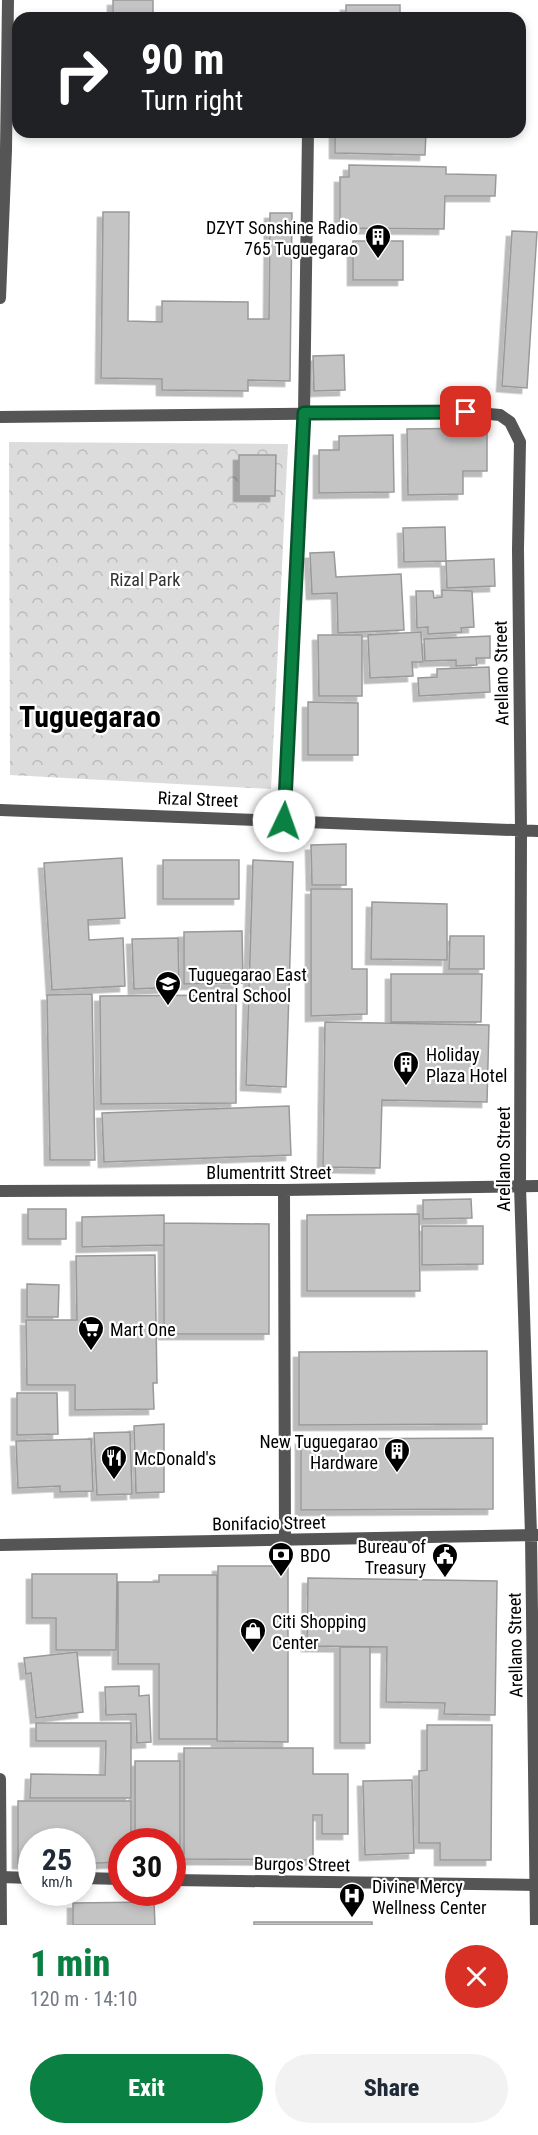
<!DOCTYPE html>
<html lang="en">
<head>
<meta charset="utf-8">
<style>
  body { margin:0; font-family:"Roboto Condensed",sans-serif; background:#f2f2f3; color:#1f2937; height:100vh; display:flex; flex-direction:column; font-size:22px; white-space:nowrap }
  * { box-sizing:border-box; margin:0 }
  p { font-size:20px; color:#747a83 }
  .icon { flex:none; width:33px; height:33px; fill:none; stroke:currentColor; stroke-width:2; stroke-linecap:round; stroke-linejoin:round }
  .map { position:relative; height:1925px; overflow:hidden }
  .drawer { display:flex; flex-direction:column; background:#fff; flex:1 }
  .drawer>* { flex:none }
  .hud { position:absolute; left:12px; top:12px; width:514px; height:126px; border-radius:18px; box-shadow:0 3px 9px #0003; background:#202124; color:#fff; overflow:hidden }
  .speed { position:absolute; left:18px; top:1828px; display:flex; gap:12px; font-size:30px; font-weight:700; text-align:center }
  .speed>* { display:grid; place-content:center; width:78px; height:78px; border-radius:50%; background:#fff; box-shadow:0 3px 9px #0003; line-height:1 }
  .speed small { font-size:15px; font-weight:400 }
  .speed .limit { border:9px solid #d22; background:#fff; color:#111 }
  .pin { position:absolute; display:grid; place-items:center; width:51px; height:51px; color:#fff; margin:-26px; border-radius:12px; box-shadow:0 3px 9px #0006 }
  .me { position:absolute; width:66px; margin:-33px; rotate:3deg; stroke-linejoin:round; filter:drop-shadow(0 0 4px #0008) }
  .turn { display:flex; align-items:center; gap:21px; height:126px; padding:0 30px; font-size:27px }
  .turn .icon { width:78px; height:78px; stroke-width:2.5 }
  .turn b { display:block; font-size:42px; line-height:51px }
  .round { display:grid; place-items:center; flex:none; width:63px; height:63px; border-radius:32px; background:#f2f2f3 }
  .summary { display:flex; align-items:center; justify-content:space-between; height:102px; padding:0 30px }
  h1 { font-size:36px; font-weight:800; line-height:45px; color:#0b8043 }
  .action { display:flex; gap:12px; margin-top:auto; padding:12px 30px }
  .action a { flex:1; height:69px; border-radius:36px; background:#0b8043; color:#fff; font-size:24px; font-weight:800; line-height:69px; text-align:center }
  .action a+a { background:#f2f2f3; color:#1f2937 }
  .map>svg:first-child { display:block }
  .park { fill:url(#park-crowns) }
  .building { fill:#c4c4c4; stroke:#999; stroke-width:1.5; filter:url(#shadow) }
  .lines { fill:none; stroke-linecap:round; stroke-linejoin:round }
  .minor { stroke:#555; stroke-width:12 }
  .tertiary { stroke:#555; stroke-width:12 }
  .route-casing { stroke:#07532c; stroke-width:15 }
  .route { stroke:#0b8043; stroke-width:10 }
  .labels { text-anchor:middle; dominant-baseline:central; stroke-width:4.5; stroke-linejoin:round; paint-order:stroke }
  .poi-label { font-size:18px; fill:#000; stroke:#fff; text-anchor:start }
  .park-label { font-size:18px; fill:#333; stroke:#fff }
  .street-label { font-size:18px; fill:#000; stroke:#fff }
  .town-label { font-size:30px; font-weight:bold; fill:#000; stroke:#fff }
</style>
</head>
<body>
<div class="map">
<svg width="538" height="1925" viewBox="0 0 538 1925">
  <defs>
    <pattern id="park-crowns" width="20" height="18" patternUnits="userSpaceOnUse" patternTransform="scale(1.5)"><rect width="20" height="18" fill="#dcdcdc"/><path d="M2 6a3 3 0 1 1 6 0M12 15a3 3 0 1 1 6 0" fill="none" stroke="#bbb"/></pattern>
    <filter id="shadow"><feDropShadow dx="-5.5" dy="5.5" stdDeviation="0" flood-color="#0004"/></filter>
  </defs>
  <rect width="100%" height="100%" fill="#fff"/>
  <path class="park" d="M 9,442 L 288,444 L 271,789 L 10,775 Z"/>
  <path class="building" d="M 113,0 L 153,0 L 153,13 L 113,13 Z
    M 346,5 L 400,5 L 400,18 L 346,18 Z
    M 335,132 L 426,132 L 425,155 L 335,153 Z
    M 349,165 L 446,167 L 446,174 L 496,175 L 495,196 L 445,196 L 444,229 L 340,228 L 340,177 L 349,177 Z
    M 103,212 L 129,212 L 128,321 L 162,322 L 162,301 L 248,302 L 248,319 L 269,319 L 270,213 L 292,213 L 290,381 L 248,380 L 248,391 L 162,390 L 162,379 L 101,378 Z
    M 512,231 L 537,232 L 527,388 L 502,386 Z
    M 353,241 L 403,241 L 403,280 L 353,280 Z
    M 344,355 L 345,390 L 314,391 L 313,356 Z
    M 487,428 L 487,471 L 463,471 L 463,494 L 408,495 L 407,429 Z
    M 393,435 L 394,492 L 319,493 L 319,450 L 339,450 L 339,436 Z
    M 239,455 L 276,455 L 275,496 L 239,496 Z
    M 445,527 L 446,561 L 404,562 L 403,528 Z
    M 334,552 L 336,577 L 401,574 L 404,630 L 338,633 L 337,593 L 312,594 L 310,553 Z
    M 494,559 L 495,586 L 447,588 L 446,561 Z
    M 442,590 L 472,591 L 474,627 L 461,628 L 462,632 L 428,634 L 428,627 L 417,628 L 416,591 L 433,591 L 434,598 L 442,597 Z
    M 421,632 L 423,662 L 412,662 L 413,676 L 370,678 L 368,635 Z
    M 318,635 L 362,635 L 362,696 L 319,696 Z
    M 490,636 L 490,658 L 476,658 L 477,665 L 456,666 L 456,660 L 425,661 L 424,639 Z
    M 489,667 L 490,692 L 419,696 L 418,678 L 437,677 L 437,669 Z
    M 308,702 L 358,703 L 358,755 L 308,755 Z
    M 346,844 L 346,885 L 312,885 L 311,845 Z
    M 122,858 L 125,918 L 88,920 L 89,940 L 123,938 L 125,986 L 52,990 L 44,863 Z
    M 163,860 L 239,860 L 239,899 L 163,899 Z
    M 253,860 L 293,862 L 286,1087 L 246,1085 Z
    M 311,889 L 352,889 L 352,969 L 367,969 L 367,1014 L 311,1016 Z
    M 372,902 L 447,904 L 447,960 L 371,959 Z
    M 242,931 L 243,983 L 184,984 L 184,932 Z
    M 450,936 L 484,936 L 484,969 L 449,969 Z
    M 178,938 L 179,987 L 134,989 L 132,939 Z
    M 391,974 L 482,974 L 481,1022 L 391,1022 Z
    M 92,994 L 95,1160 L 50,1160 L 47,995 Z
    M 236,995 L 236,1103 L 101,1104 L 100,996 Z
    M 325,1022 L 489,1025 L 487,1102 L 382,1100 L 380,1168 L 323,1167 Z
    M 289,1106 L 291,1155 L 104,1162 L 102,1113 Z
    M 471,1199 L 472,1218 L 423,1219 L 423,1200 Z
    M 28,1209 L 66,1209 L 66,1239 L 28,1239 Z
    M 419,1214 L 420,1291 L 307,1291 L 307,1215 Z
    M 164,1215 L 164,1245 L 82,1247 L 82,1217 Z
    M 164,1223 L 269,1224 L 269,1334 L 164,1334 Z
    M 422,1226 L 483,1226 L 483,1264 L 422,1265 Z
    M 155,1255 L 157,1383 L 153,1383 L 154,1409 L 75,1410 L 75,1385 L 27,1385 L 26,1320 L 77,1320 L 76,1256 Z
    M 27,1284 L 59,1285 L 58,1317 L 27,1317 Z
    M 487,1351 L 487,1424 L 299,1425 L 299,1352 Z
    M 17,1393 L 57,1393 L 58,1434 L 17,1435 Z
    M 164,1424 L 164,1492 L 136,1493 L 134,1426 Z
    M 130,1432 L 132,1494 L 97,1495 L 94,1433 Z
    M 493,1438 L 493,1509 L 301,1510 L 301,1439 Z
    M 91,1439 L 93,1491 L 60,1492 L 60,1486 L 18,1488 L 16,1441 Z
    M 218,1566 L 288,1566 L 288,1742 L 217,1741 Z
    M 32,1574 L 117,1574 L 116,1650 L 56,1650 L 56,1618 L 32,1618 Z
    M 159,1575 L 217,1575 L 217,1739 L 159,1739 L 159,1664 L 118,1664 L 118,1582 L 159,1582 Z
    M 308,1578 L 497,1581 L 495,1715 L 444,1714 L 445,1703 L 386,1702 L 387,1647 L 307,1646 Z
    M 340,1647 L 370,1647 L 370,1743 L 340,1743 Z
    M 77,1652 L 83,1712 L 36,1718 L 31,1673 L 26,1674 L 24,1658 Z
    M 139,1686 L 139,1696 L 149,1695 L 151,1742 L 137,1743 L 136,1714 L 106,1715 L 105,1687 Z
    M 36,1723 L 131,1723 L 131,1798 L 30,1798 L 31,1774 L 105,1775 L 106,1741 L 36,1741 Z
    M 427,1725 L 492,1725 L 491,1860 L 440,1860 L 440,1843 L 419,1843 L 419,1771 L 427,1770 Z
    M 184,1748 L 313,1748 L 313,1774 L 348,1774 L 348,1834 L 322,1834 L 322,1815 L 313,1815 L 313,1860 L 184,1859 Z
    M 135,1761 L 180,1761 L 180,1858 L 172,1858 L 172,1842 L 135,1842 Z
    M 412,1780 L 414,1853 L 365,1855 L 363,1781 Z
    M 18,1801 L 131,1801 L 131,1842 L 122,1842 L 122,1862 L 100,1863 L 82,1863 L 82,1842 L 32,1842 L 32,1863 L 18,1863 Z
    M 154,1902 L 155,1925 L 73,1925 L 73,1903 Z
    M 254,1922 L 372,1922 L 372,1925 L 254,1925 Z"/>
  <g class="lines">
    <path class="minor" d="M 284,821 L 304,413 L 308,132
      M 284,1190 L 285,1542
      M 0,1191 L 284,1190 L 538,1186
      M 0,1877 L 32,1878
      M 82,1878 L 122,1879
      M 172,1880 L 538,1885"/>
    <path class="tertiary" d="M 0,298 L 6,150 L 8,0
      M 0,417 L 467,412 L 500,415 L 510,422 L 520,442 L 518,549 L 521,830 L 520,1186 L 531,1535 L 536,1925
      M 0,810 L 538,831
      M 0,1545 L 538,1535
      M 0,1779 L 1,1925"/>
  </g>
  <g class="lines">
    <defs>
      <path id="route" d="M 284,821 L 304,413 L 466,412"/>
    </defs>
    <use href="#route" class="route-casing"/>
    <use href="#route" class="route"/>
  </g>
  <defs>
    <symbol id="building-pin" viewBox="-11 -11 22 30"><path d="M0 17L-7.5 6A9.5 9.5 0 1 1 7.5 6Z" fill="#000" stroke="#fff"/><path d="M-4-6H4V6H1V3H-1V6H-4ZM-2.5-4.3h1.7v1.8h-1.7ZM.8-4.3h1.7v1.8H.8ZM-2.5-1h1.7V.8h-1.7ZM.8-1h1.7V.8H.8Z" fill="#fff"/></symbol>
    <symbol id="school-pin" viewBox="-11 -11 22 30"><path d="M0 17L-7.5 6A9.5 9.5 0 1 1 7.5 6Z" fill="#000" stroke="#fff"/><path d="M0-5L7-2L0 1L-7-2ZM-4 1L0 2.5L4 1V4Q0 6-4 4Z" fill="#fff"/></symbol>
    <symbol id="supermarket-pin" viewBox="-11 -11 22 30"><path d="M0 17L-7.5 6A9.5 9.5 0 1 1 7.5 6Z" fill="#000" stroke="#fff"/><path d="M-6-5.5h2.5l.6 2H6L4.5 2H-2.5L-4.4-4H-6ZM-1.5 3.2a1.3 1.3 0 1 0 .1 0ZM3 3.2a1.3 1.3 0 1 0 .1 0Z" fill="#fff"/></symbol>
    <symbol id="restaurant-pin" viewBox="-11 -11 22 30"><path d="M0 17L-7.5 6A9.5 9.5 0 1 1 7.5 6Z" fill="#000" stroke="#fff"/><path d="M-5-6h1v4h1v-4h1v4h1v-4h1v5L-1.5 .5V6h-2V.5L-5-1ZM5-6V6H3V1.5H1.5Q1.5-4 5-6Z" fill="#fff"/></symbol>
    <symbol id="bank-pin" viewBox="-11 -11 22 30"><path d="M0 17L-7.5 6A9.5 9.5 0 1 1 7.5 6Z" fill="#000" stroke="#fff"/><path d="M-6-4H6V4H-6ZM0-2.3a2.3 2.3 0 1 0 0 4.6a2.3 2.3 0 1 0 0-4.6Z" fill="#fff"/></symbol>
    <symbol id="civic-pin" viewBox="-11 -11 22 30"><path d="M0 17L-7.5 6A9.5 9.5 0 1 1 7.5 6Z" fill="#000" stroke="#fff"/><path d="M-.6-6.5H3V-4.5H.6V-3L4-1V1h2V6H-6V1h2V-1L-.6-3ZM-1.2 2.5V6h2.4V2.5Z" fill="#fff"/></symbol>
    <symbol id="shop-pin" viewBox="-11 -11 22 30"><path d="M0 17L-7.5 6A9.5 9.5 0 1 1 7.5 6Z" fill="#000" stroke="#fff"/><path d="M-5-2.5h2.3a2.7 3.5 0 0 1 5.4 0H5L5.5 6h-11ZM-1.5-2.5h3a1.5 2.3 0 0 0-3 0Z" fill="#fff"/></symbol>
    <symbol id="hospital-pin" viewBox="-11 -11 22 30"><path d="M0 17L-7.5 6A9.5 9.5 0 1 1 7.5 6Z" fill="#000" stroke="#fff"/><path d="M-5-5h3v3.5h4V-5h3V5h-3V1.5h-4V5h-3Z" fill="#fff"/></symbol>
  </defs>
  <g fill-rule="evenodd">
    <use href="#building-pin" x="363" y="222" width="30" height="40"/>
    <use href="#school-pin" x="153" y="969" width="30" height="40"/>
    <use href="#building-pin" x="391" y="1049" width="30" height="40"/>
    <use href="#supermarket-pin" x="76" y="1314" width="30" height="40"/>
    <use href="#building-pin" x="382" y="1436" width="30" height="40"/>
    <use href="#restaurant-pin" x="99" y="1443" width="30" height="40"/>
    <use href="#bank-pin" x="266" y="1540" width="30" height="40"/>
    <use href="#civic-pin" x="430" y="1541" width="30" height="40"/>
    <use href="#shop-pin" x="238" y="1616" width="30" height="40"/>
    <use href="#hospital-pin" x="337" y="1881" width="30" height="40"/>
  </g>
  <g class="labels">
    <g class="poi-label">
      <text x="358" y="227" text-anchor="end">DZYT Sonshine Radio<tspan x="358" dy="21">765 Tuguegarao</tspan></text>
      <text x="188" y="974">Tuguegarao East<tspan x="188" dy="21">Central School</tspan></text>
      <text x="426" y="1054">Holiday<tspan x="426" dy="21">Plaza Hotel</tspan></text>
      <text x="110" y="1329">Mart One</text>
      <text x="378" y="1441" text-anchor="end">New Tuguegarao<tspan x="378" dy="21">Hardware</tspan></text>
      <text x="134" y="1458">McDonald's</text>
      <text x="426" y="1546" text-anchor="end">Bureau of<tspan x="426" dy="21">Treasury</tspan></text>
      <text x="300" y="1555">BDO</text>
      <text x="272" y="1621">Citi Shopping<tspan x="272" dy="21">Center</tspan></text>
      <text x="372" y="1886">Divine Mercy<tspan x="372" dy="21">Wellness Center</tspan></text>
    </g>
    <g class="park-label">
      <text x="145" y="579">Rizal Park</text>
    </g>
    <g class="street-label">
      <text transform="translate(501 673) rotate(-91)">Arellano Street</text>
      <text transform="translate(198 799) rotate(2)">Rizal Street</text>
      <text transform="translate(503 1159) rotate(-90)">Arellano Street</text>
      <text x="269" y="1172">Blumentritt Street</text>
      <text transform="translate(269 1523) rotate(-1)">Bonifacio Street</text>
      <text transform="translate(515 1645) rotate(-91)">Arellano Street</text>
      <text transform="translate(302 1864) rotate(1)">Burgos Street</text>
    </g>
    <g class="town-label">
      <text x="90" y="716">Tuguegarao</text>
    </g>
  </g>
</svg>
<div class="speed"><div>25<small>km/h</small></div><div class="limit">30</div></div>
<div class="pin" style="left:466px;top:412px;background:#d93025"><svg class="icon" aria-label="arrive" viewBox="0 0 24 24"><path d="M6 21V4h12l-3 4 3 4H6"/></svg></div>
<svg class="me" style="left:284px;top:821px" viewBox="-20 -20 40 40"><circle r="19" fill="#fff"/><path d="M0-13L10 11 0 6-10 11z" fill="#0b8043"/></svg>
<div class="hud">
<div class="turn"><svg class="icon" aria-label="right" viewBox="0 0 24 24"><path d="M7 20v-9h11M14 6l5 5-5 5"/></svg><div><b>90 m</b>Turn right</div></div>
</div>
</div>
<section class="drawer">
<div class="summary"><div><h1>1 min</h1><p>120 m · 14:10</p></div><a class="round" style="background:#d93025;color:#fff"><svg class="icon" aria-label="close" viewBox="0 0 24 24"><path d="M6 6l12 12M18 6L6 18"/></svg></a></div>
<div class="action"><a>Exit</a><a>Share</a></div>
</section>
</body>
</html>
